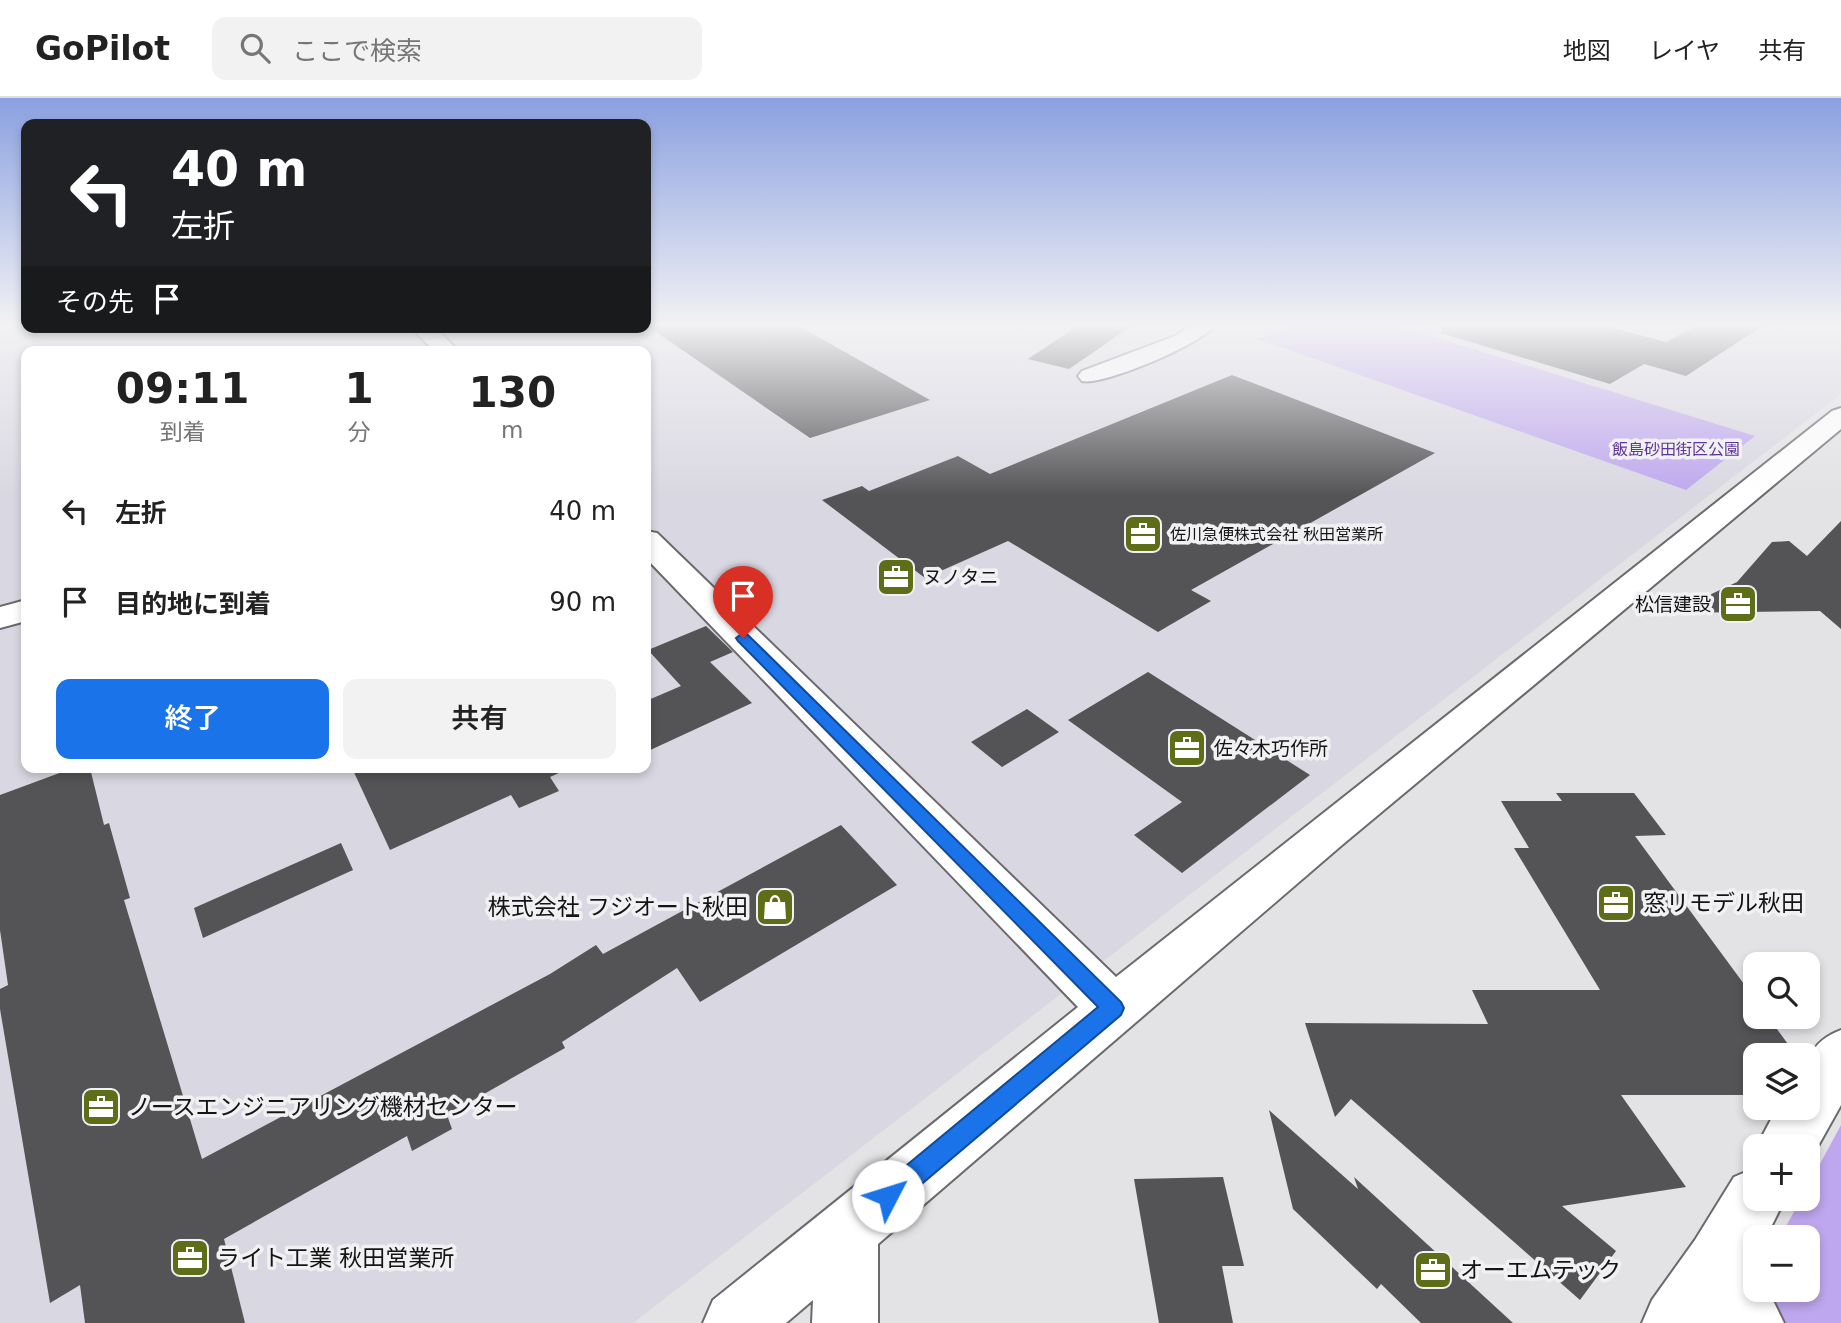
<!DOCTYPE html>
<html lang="ja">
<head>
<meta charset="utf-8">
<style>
  body { margin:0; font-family:"DejaVu Sans","Noto Sans JP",sans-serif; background:#f2f2f2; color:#222; height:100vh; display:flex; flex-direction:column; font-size:26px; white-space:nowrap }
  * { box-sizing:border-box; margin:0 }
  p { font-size:23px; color:#767676 }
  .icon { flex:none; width:38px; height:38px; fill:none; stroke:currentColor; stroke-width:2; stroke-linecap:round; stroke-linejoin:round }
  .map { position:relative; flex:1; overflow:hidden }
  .panel { position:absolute; left:21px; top:248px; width:630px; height:427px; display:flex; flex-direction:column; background:#fff; border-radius:14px; box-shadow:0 4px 10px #0003 }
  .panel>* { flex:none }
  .top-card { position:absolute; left:21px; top:21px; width:630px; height:214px; border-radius:14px; box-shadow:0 4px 10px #0003; background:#202124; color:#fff; overflow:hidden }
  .buttons { position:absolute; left:1743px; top:854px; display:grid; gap:14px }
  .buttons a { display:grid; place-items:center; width:77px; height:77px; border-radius:14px; background:#fff; box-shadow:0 4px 10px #0003; font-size:35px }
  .pin { position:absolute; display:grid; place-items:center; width:60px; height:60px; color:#fff; margin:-72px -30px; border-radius:50% 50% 50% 0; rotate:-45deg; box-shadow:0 0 7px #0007 }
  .pin .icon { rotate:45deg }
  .me { position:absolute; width:77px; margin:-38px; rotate:50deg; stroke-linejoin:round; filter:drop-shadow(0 0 5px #0008) }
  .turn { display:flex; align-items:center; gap:24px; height:147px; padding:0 35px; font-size:32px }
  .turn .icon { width:91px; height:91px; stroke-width:2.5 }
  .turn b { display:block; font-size:49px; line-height:60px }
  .then { display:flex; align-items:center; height:66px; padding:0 35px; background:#0003; gap:14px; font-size:26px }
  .eta { display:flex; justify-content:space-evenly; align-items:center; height:119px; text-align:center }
  .eta b { font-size:42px; font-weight:600; line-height:49px }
  .action { display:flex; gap:14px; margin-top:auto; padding:14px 35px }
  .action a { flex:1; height:80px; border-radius:14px; background:#1a73e8; color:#fff; font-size:28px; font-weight:600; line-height:80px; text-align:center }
  .action a+a { background:#f2f2f2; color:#222 }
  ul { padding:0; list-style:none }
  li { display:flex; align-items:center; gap:21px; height:91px; padding:0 35px }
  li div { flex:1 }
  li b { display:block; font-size:26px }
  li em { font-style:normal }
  header { display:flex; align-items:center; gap:42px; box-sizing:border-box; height:98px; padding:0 35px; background:#fff; border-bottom:2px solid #e0e0e0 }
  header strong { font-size:33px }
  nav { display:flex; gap:38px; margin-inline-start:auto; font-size:24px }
  .search { width:490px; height:63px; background:#f2f2f2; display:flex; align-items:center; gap:18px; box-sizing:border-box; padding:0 24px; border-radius:14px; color:#767676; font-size:26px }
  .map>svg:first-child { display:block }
  .built { fill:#d9d7e1; fill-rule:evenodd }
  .green { fill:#bea7ee }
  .building { fill:#545356 }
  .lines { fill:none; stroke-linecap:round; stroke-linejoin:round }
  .minor-casing { stroke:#6a6a6c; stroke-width:4 }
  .minor { fill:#fff; fill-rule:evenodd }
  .route { fill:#1a73e8; stroke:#114b97; stroke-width:2 }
  .labels { text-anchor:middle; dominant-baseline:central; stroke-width:7; stroke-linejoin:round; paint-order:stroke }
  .far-park-label { font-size:16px; fill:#5f3798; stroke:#f1f0f3 }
  .far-poi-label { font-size:16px; fill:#151415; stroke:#f1f0f3; text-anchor:start }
  .poi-label { font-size:19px; fill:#151415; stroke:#f1f0f3; text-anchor:start }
  .near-poi-label { font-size:23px; fill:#151415; stroke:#f1f0f3; text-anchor:start }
</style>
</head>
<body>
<header>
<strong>GoPilot</strong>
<div class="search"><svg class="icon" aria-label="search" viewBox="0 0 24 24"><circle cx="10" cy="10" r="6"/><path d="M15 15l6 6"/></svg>ここで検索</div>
<nav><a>地図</a><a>レイヤ</a><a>共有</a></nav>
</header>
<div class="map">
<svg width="1841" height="1225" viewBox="0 0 1841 1225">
  <rect width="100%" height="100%" fill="#e3e3e6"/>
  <path class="built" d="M 0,227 L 26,227 L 26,229 L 1841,227 L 1841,296 L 633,1225 L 0,1225 ZM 26,254 L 646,254 L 646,670 L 26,670 Z"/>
  <path class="green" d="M 1295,227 L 1396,227 L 1755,338 L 1686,392 L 1258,241 Z
    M 1841,1027 L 1841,1225 L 1786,1225 L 1765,1192 L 1808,1192 L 1808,1139 L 1780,1139 L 1801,1101 L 1808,1101 L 1808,1088 Z"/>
  <path class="building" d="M 646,227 L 797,227 L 930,302 L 810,340 Z
    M 1079,227 L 1133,227 L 1069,271 L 1028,261 Z
    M 1442,227 L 1602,227 L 1666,244 L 1698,227 L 1764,227 L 1686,278 L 1644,266 L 1610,286 L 1441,235 Z
    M 1232,277 L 1435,355 L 1191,492 L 1211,503 L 1158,534 L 1008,443 L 925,480 L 822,402 L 862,388 L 869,393 L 958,358 L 990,376 Z
    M 1841,423 L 1841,531 L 1820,513 L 1671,515 L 1737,484 L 1772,444 L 1789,443 L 1807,458 Z
    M 706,528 L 733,554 L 710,564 L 752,605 L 646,654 L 646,603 L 681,588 L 648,552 Z
    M 1148,574 L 1310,677 L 1182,775 L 1134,737 L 1182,704 L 1068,622 Z
    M 1027,611 L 1059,634 L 1002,669 L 971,644 Z
    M 73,670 L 90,670 L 104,727 L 109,725 L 130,800 L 124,802 L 202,1061 L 550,876 L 596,847 L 603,856 L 841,727 L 897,787 L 700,904 L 677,870 L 562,944 L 565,950 L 447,1017 L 452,1031 L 412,1053 L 407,1038 L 224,1141 L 245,1225 L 85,1225 L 80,1187 L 50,1205 L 0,911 L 0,891 L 8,887 L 0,832 L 0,697 Z
    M 352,670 L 570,670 L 550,679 L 559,693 L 519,710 L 511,697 L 390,752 Z
    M 1556,695 L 1634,695 L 1666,737 L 1635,738 L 1755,901 L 1755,919 L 1768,919 L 1796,957 L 1755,957 L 1755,997 L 1621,997 L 1686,1089 L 1562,1108 L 1616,1153 L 1580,1202 L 1351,1001 L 1335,1019 L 1305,925 L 1488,926 L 1472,892 L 1600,892 L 1514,750 L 1529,750 L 1501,703 L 1562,703 Z
    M 341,745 L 353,772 L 203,840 L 194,810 Z
    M 1269,1012 L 1358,1091 L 1354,1079 L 1513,1225 L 1421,1225 L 1381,1186 L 1377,1191 L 1293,1111 Z
    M 1223,1079 L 1244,1168 L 1222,1168 L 1233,1225 L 1159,1225 L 1134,1081 Z"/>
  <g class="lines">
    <defs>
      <path id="minor" d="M 1191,227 L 1215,227 C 1202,246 1103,288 1082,283 L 1078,278 L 1082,273 L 1175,238 Z
        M 411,229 L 435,229 L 459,254 L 435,254 Z
        M 1841,310 L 1841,331 L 1342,747 L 878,1146 L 878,1225 L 812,1225 L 813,1202 L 786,1225 L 703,1225 L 713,1202 L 1078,909 L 646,460 L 646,433 L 657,435 L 1116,879 L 1832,313 Z
        M 26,502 L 26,523 L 0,530 L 0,509 Z
        M 1841,932 L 1841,1007 L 1808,1066 L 1808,1048 L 1757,1048 L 1777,1010 L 1808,1010 C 1808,973 1801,947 1841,932 Z
        M 1755,1070 L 1755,1101 L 1785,1101 L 1766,1139 L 1755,1139 L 1755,1158 L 1752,1164 L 1755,1169 L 1755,1192 L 1768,1192 L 1784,1225 L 1642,1225 L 1652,1202 L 1695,1142 L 1734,1079 Z"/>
    </defs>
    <use href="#minor" class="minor-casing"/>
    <use href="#minor" class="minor"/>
  </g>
  <linearGradient id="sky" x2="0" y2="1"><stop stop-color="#8aa0e0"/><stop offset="0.57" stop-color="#f2f2f4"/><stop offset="1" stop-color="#f2f2f4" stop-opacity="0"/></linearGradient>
  <rect width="1841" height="398" fill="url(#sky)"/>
  <path class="route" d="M 743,535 L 748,537 L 1121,904 L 1124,910 L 1121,917 L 897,1107 L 888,1111 L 879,1107 L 876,1098 L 879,1090 L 1098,909 L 738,543 L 736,540 Z"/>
  <defs>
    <symbol id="office-square" viewBox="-11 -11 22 22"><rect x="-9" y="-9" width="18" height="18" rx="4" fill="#5e6d18" stroke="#f1f0f3"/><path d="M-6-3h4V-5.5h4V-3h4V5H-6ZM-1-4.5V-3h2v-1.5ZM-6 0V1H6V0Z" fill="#fff"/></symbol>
    <symbol id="shop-square" viewBox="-11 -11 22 22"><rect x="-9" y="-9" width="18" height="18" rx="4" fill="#5e6d18" stroke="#f1f0f3"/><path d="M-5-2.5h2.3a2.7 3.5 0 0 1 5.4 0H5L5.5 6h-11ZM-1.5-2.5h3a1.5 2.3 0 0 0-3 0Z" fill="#fff"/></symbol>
  </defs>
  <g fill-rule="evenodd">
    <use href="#office-square" x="1121" y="414" width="44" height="44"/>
    <use href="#office-square" x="874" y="457" width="44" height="44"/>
    <use href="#office-square" x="1716" y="484" width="44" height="44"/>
    <use href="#office-square" x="1165" y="628" width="44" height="44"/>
    <use href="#office-square" x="1594" y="783" width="44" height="44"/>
    <use href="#shop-square" x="753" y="787" width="44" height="44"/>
    <use href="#office-square" x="79" y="987" width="44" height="44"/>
    <use href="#office-square" x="168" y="1138" width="44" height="44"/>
    <use href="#office-square" x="1411" y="1150" width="44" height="44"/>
  </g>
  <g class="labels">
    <g class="far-park-label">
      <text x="1676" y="351">飯島砂田街区公園</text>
    </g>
    <g class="far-poi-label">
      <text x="1170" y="436">佐川急便株式会社 秋田営業所</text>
    </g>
    <g class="poi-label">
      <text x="923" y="479">ヌノタニ</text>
      <text x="1711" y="506" text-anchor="end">松信建設</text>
      <text x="1214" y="650">佐々木巧作所</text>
    </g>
    <g class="near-poi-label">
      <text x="1643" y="805">窓リモデル秋田</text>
      <text x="748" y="809" text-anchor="end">株式会社 フジオート秋田</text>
      <text x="128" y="1009">ノースエンジニアリング機材センター</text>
      <text x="217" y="1160">ライト工業 秋田営業所</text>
      <text x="1460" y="1172">オーエムテック</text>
    </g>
  </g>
</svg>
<div class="buttons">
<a><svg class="icon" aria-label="search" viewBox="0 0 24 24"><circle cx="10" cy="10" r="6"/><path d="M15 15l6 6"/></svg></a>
<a><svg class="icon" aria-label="layers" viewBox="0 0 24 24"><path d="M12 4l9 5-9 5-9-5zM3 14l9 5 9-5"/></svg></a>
<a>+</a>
<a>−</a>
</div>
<div class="pin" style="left:743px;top:540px;background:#d93025"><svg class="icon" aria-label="arrive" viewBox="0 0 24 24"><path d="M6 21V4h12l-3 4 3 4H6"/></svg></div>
<svg class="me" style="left:888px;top:1098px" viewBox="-20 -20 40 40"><circle r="19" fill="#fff"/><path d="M0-13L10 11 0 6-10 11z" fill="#1a73e8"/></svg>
<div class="top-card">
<div class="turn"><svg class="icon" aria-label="left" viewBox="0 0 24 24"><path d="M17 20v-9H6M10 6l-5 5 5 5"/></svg><div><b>40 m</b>左折</div></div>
<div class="then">その先<svg class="icon" aria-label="arrive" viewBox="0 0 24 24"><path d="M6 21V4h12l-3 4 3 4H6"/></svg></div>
</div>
<section class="panel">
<div class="eta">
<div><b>09:11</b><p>到着</p></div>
<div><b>1</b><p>分</p></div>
<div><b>130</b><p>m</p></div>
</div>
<ul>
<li><svg class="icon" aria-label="left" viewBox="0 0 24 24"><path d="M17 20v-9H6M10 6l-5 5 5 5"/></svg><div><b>左折</b></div><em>40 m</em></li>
<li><svg class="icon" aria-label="arrive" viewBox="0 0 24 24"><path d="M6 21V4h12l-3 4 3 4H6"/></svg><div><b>目的地に到着</b></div><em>90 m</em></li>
</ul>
<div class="action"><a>終了</a><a>共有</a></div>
</section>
</div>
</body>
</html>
